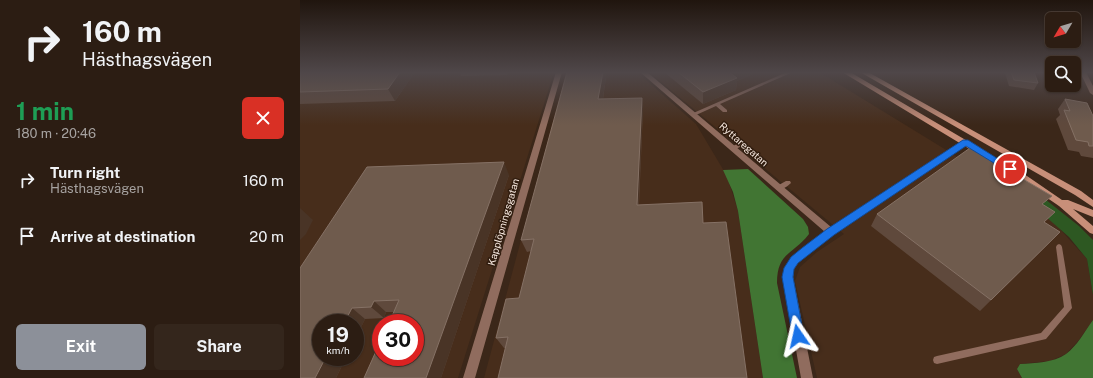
<!DOCTYPE html>
<html lang="en">
<head>
<meta charset="utf-8">
<style>
  body { margin:0; font-family:"Public Sans",sans-serif; background:#34261c; color:#f1f3f6; height:100vh; display:flex; flex-direction:column; font-size:15px; white-space:nowrap }
  * { box-sizing:border-box; margin:0 }
  p { font-size:13px; color:#a6a2a0 }
  .icon { flex:none; width:22px; height:22px; fill:none; stroke:currentColor; stroke-width:2; stroke-linecap:round; stroke-linejoin:round }
  .map { position:relative; flex:1; overflow:hidden }
  .side { display:flex; flex-direction:column; background:#2c1d13; width:300px }
  .side>* { flex:none }
  .top-card { background:#2c1d13; color:#f1f3f6; overflow:hidden }
  .needle { width:26px; rotate:232deg }
  .controls { position:absolute; left:745px; top:12px; display:grid; gap:8px }
  .controls a { display:grid; place-items:center; width:36px; height:36px; border-radius:6px; background:#2c1d13; box-shadow:0 1px 3px #0004,0 0 0 1px #483b33; font-size:20px }
  .speed { position:absolute; left:12px; top:314px; display:flex; gap:8px; font-size:20px; font-weight:700; text-align:center }
  .speed>* { display:grid; place-content:center; width:52px; height:52px; border-radius:50%; background:#2c1d13; box-shadow:0 1px 3px #0004,0 0 0 1px #483b33; line-height:1 }
  .speed small { font-size:10px; font-weight:400 }
  .speed .limit { border:6px solid #d22; background:#fff; color:#111 }
  .pin { position:absolute; display:grid; place-items:center; width:34px; height:34px; color:#fff; margin:-17px; border:2px solid #fff; border-radius:50%; box-shadow:0 1px 4px #0007 }
  .me { position:absolute; width:44px; margin:-22px; rotate:349deg; stroke-linejoin:round; filter:drop-shadow(0 0 3px #0008) }
  .turn { display:flex; align-items:center; gap:14px; height:84px; padding:0 16px; font-size:18px }
  .turn .icon { width:52px; height:52px; stroke-width:2.5 }
  .turn b { display:block; font-size:28px; line-height:34px }
  .round { display:grid; place-items:center; flex:none; width:42px; height:42px; border-radius:6px; background:#34261c }
  .overview { display:flex; align-items:center; justify-content:space-between; height:68px; padding:0 16px }
  h1 { font-size:24px; font-weight:700; line-height:30px; color:#1e9e55 }
  .button { display:flex; gap:8px; margin-top:auto; padding:8px 16px }
  .button a { flex:1; height:46px; border-radius:6px; background:#8c9099; color:#fff; font-size:16px; font-weight:700; line-height:46px; text-align:center }
  .button a+a { background:#34261c; color:#f1f3f6 }
  ul { padding:0; list-style:none }
  li { display:flex; align-items:center; gap:12px; height:56px; padding:0 16px }
  li div { flex:1 }
  li b { display:block; font-size:15px }
  li em { font-style:normal }
  main { display:flex; flex:1; min-height:0 }
  .map>svg:first-child { display:block }
  .built { fill:#472d1b; fill-rule:evenodd }
  .green { fill:#2d5822 }
  .forest { fill:#417533 }
  .lines { fill:none; stroke-linecap:round; stroke-linejoin:round }
  .service { fill:#906c5e; fill-rule:evenodd }
  .minor { fill:#906c5e; fill-rule:evenodd }
  .tertiary { fill:#906c5e; fill-rule:evenodd }
  .secondary { fill:#c88f79; fill-rule:evenodd }
  .wall { fill:#5f493c }
  .shaded-wall { fill:#493426 }
  .building { fill:#6f5b4d; stroke:#857165 }
  .route { fill:#1a73e8; stroke:#114b97 }
  .labels { text-anchor:middle; dominant-baseline:central; stroke-width:3; stroke-linejoin:round; paint-order:stroke }
  .street-label { font-size:10px; fill:#f9ebe2; stroke:#311d0f }
</style>
</head>
<body>
<main>
<section class="side">
<div class="top-card">
<div class="turn"><svg class="icon" aria-label="right" viewBox="0 0 24 24"><path d="M7 20v-9h11M14 6l5 5-5 5"/></svg><div><b>160 m</b>Hästhagsvägen</div></div>
</div>
<div class="overview"><div><h1>1 min</h1><p>180 m · 20:46</p></div><a class="round" style="background:#d93025;color:#fff"><svg class="icon" aria-label="close" viewBox="0 0 24 24"><path d="M6 6l12 12M18 6L6 18"/></svg></a></div>
<ul>
<li><svg class="icon" aria-label="right" viewBox="0 0 24 24"><path d="M7 20v-9h11M14 6l5 5-5 5"/></svg><div><b>Turn right</b><p>Hästhagsvägen</p></div><em>160 m</em></li>
<li><svg class="icon" aria-label="arrive" viewBox="0 0 24 24"><path d="M6 21V4h12l-3 4 3 4H6"/></svg><div><b>Arrive at destination</b></div><em>20 m</em></li>
</ul>
<div class="button"><a>Exit</a><a>Share</a></div>
</section>
<div class="map">
<svg width="793" height="378" viewBox="0 0 793 378">
  <rect width="100%" height="100%" fill="#3b2719"/>
  <path class="built" d="M 10,72 L 254,72 L 158,378 L 0,378 L 0,80 ZM 21,323 L 55,323 L 55,357 L 21,357 ZM 81,323 L 115,323 L 115,357 L 81,357 Z
    M 266,72 L 337,72 L 396,124 L 427,176 L 438,211 L 463,378 L 184,378 Z
    M 349,72 L 519,72 L 749,213 L 758,227 L 787,259 L 793,295 L 793,320 L 779,340 L 766,354 L 750,361 L 720,364 L 717,369 L 722,378 L 517,378 L 495,281 L 500,267 L 517,252 L 544,234 Z"/>
  <path class="green" d="M 731,188 L 779,226 L 793,240 L 793,295 L 787,259 L 769,237 L 745,216 Z"/>
  <path class="forest" d="M 448,169 L 503,219 L 508,227 L 509,234 C 493,255 477,252 477,283 L 497,378 L 463,378 L 438,211 L 433,192 L 423,170 Z
    M 793,320 L 793,378 L 722,378 L 717,369 L 720,364 C 735,363 753,363 766,354 C 777,346 785,331 793,320 Z"/>
  <g class="lines">
    <path class="service" d="M 487,72 L 493,72 L 420,104 L 427,110 L 427,112 L 423,112 L 416,106 L 396,115 L 392,115 L 391,114 Z
      M 441,142 L 444,144 C 441,147 435,150 431,149 L 430,148 L 431,147 Z
      M 486,181 L 490,181 L 491,183 C 488,186 481,191 477,190 L 476,188 L 477,186 Z
      M 759,244 L 761,245 L 762,247 L 772,308 L 746,339 L 637,364 L 634,363 L 633,360 L 634,357 L 637,356 L 741,333 L 764,307 L 756,247 L 757,245 Z"/>
    <path class="minor" d="M 256,72 L 262,72 L 175,378 L 163,378 Z
      M 340,72 L 347,72 L 531,227 L 663,140 L 666,140 L 670,142 L 534,234 L 498,263 L 494,269 L 493,277 L 513,378 L 501,378 L 483,277 L 484,268 L 492,257 L 525,232 Z"/>
    <path class="tertiary" d="M 780,72 L 786,72 L 793,86 L 793,95 L 790,93 Z"/>
    <path class="secondary" d="M 542,72 L 550,72 L 727,176 L 762,200 L 768,200 L 793,210 L 793,217 L 773,209 L 793,226 L 793,234 L 790,233 L 759,206 L 721,180 Z
      M 560,72 L 568,72 L 781,191 L 793,200 L 793,207 L 775,195 Z"/>
  </g>
  <path class="wall" d="M 0,72 L 115,72 L 95,101 L 0,104 Z
    M 160,72 L 208,72 L 207,75 L 161,76 Z
    M 364,72 L 457,72 L 437,81 L 436,90 L 403,104 Z
    M 706,72 L 734,72 L 738,83 L 734,90 L 709,86 L 705,73 Z
    M 306,77 L 303,99 L 342,98 L 343,110 L 339,204 L 205,348 L 204,348 L 196,338 L 219,298 L 231,251 L 227,252 L 221,240 Z
    M 765,99 L 793,116 L 793,158 L 781,156 L 779,152 L 768,150 L 756,119 L 760,115 L 758,109 Z
    M 209,175 L 141,378 L 64,378 L 94,312 L 86,312 L 84,318 L 65,319 L 36,378 L 0,378 L 0,268 Z
    M 743,205 L 745,223 L 760,232 L 680,311 L 571,226 L 577,214 Z"/>
  <path class="shaded-wall" d="M 100,72 L 115,72 L 95,101 L 88,89 Z
    M 303,72 L 305,72 L 306,77 L 301,111 L 298,99 Z
    M 429,72 L 457,72 L 437,81 L 436,90 L 403,104 L 403,92 Z
    M 342,98 L 343,110 L 338,217 L 337,205 Z
    M 204,162 L 209,175 L 141,378 L 126,378 Z
    M 0,208 L 13,220 L 6,234 L 0,240 Z
    M 74,301 L 86,312 L 84,318 L 71,307 Z
    M 52,308 L 65,319 L 55,340 L 55,323 L 44,323 Z
    M 26,357 L 46,357 L 36,378 L 15,378 Z"/>
  <path class="building" d="M 0,72 L 100,72 L 88,89 L 0,92 Z
    M 267,72 L 303,72 L 298,99 L 342,98 L 337,205 L 402,202 L 403,223 L 426,222 L 447,378 L 198,378 L 208,337 L 196,338 L 206,299 L 219,298 L 234,239 L 221,240 Z
    M 378,72 L 429,72 L 437,78 L 403,92 Z
    M 711,72 L 734,72 L 738,83 L 714,80 Z
    M 765,99 L 787,103 L 793,116 L 793,146 L 789,146 L 788,142 L 776,140 L 764,110 L 770,111 Z
    M 670,148 L 752,196 L 742,204 L 755,212 L 744,222 L 760,232 L 691,300 L 577,214 Z
    M 204,162 L 126,378 L 64,378 L 81,340 L 81,357 L 115,357 L 115,323 L 89,323 L 99,300 L 74,301 L 71,307 L 52,308 L 44,323 L 21,323 L 21,357 L 26,357 L 15,378 L 0,378 L 0,268 L 67,167 Z"/>
  <linearGradient id="sky" x2="0" y2="1"><stop stop-color="#20150e"/><stop offset="0.58" stop-color="#4f4749"/><stop offset="1" stop-color="#4f4749" stop-opacity="0"/></linearGradient>
  <rect width="793" height="125" fill="url(#sky)"/>
  <path class="route" d="M 663,140 L 668,140 L 714,169 L 713,171 L 707,171 L 666,146 L 534,235 L 498,263 L 494,269 L 493,277 L 504,336 L 502,340 L 498,341 L 493,340 L 482,277 L 484,268 L 491,257 L 502,248 L 527,229 Z"/>
  <g class="labels">
    <g class="street-label">
      <text transform="translate(444 144) rotate(41)">Ryttaregatan</text>
      <text transform="translate(203 222) rotate(-74)">Kapplöpningsgatan</text>
    </g>
  </g>
</svg>
<div class="controls">
<a><svg class="needle" viewBox="-14 -14 28 28"><path d="M0-13l5 13h-10z" fill="#e53935"/><path d="M0 13l5-13h-10z" fill="#a6a2a0"/></svg></a>
<a><svg class="icon" aria-label="search" viewBox="0 0 24 24"><circle cx="10" cy="10" r="6"/><path d="M15 15l6 6"/></svg></a>
</div>
<div class="speed"><div>19<small>km/h</small></div><div class="limit">30</div></div>
<div class="pin" style="left:710px;top:169px;background:#d93025"><svg class="icon" aria-label="arrive" viewBox="0 0 24 24"><path d="M6 21V4h12l-3 4 3 4H6"/></svg></div>
<svg class="me" style="left:498px;top:336px" viewBox="-20 -20 40 40"><path d="M0-17L14 15 0 8-14 15z" fill="#1a73e8" stroke="#fff" stroke-width="4"/></svg>
</div>
</main>
</body>
</html>
